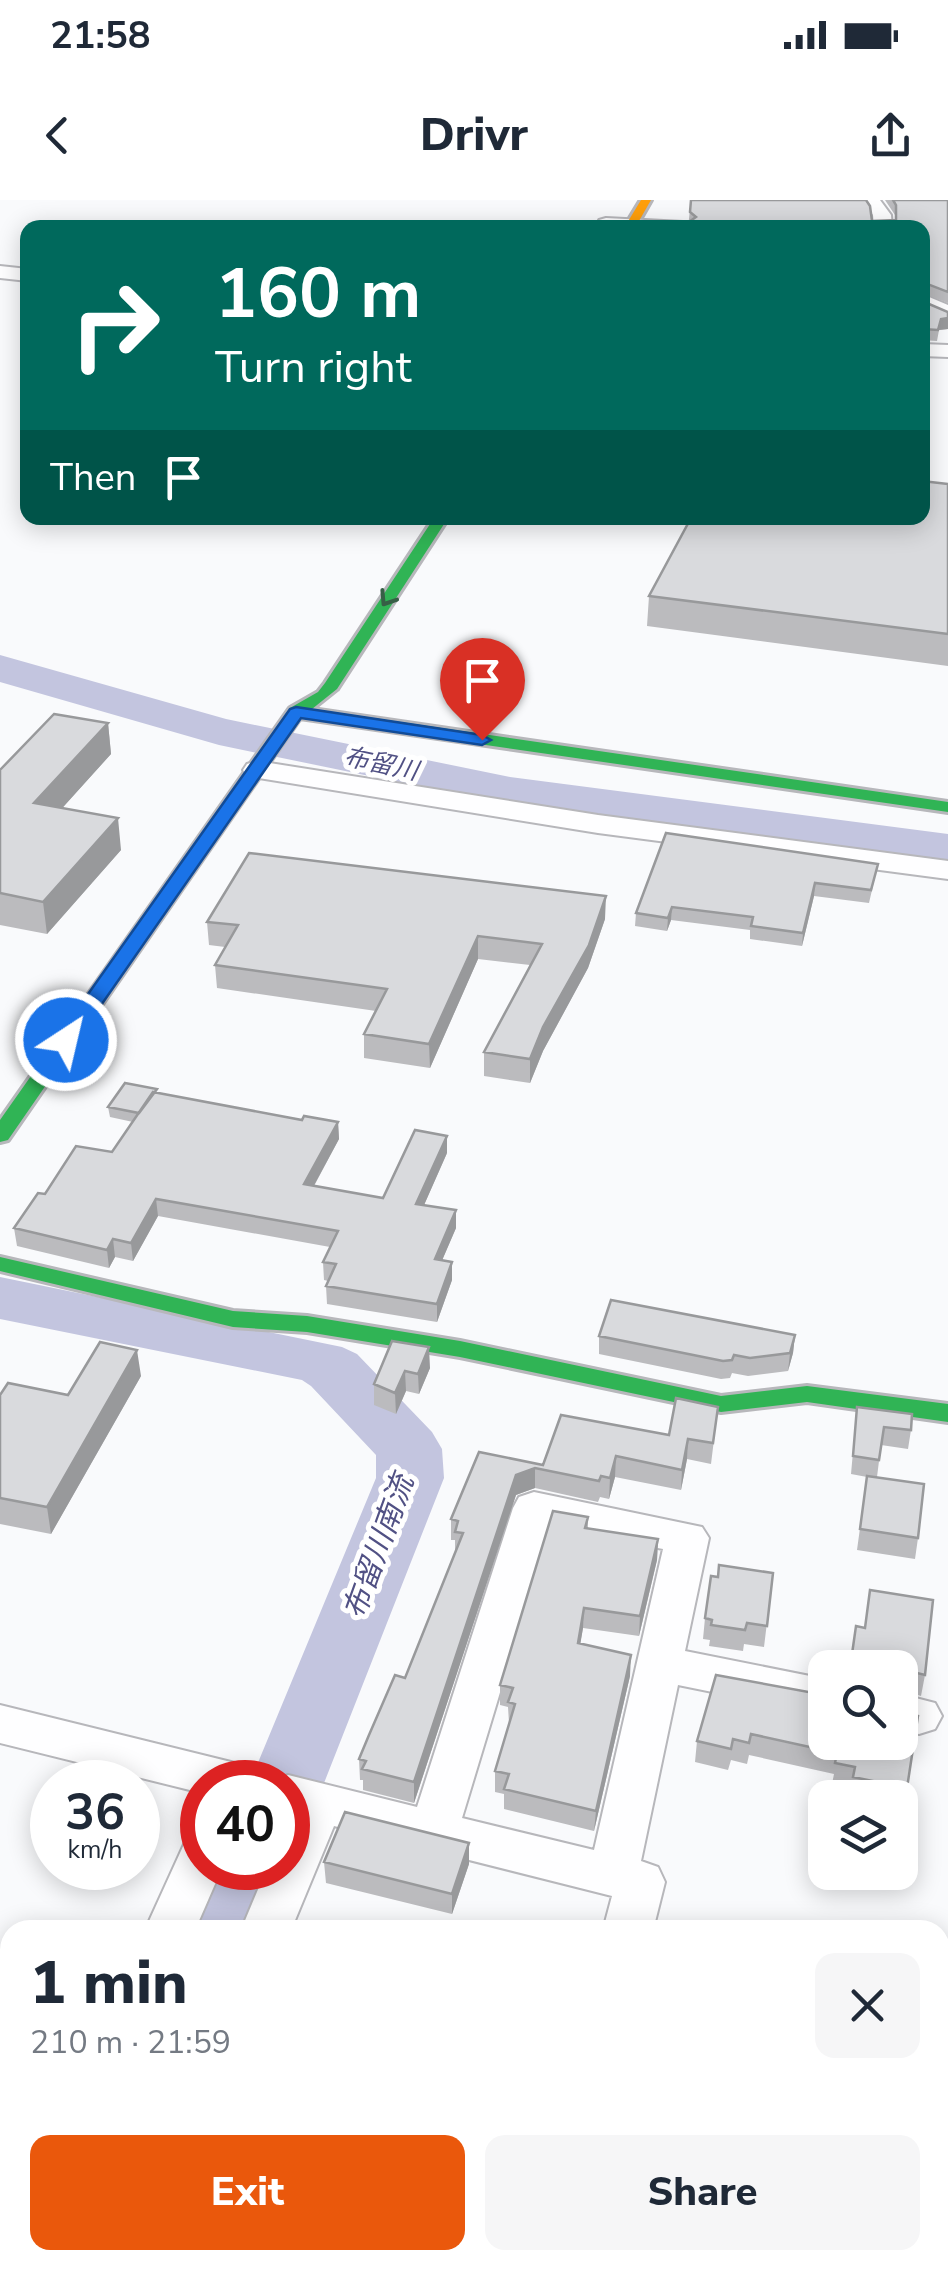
<!DOCTYPE html>
<html lang="en">
<head>
<meta charset="utf-8">
<style>
  body { margin:0; font-family:"Nunito Sans","Noto Sans JP",sans-serif; background:#f6f6f7; color:#1f2937; height:100vh; display:flex; flex-direction:column; font-size:38px; white-space:nowrap }
  * { box-sizing:border-box; margin:0 }
  p { font-size:32px; color:#747a83 }
  .icon { flex:none; width:55px; height:55px; fill:none; stroke:currentColor; stroke-width:2; stroke-linecap:round; stroke-linejoin:round }
  .map { position:relative; flex:1; overflow:hidden }
  .panel { position:absolute; left:0px; top:1720px; width:950px; height:350px; display:flex; flex-direction:column; background:#fff; border-radius:30px 30px 0 0; box-shadow:0 5px 25px #0003 }
  .panel>* { flex:none }
  .guide { position:absolute; left:20px; top:20px; width:910px; height:305px; border-radius:20px; box-shadow:0 5px 25px #0003; background:#00695c; color:#fff; overflow:hidden }
  .buttons { position:absolute; left:808px; top:1450px; display:grid; gap:20px }
  .buttons a { display:grid; place-items:center; width:110px; height:110px; border-radius:20px; background:#fff; box-shadow:0 5px 25px #0003; font-size:50px }
  .speed { position:absolute; left:30px; top:1560px; display:flex; gap:20px; font-size:50px; font-weight:700; text-align:center }
  .speed>* { display:grid; place-content:center; width:130px; height:130px; border-radius:50%; background:#fff; box-shadow:0 5px 25px #0003; line-height:1 }
  .speed small { font-size:25px; font-weight:400 }
  .speed .limit { border:15px solid #d22; background:#fff; color:#111 }
  .pin { position:absolute; display:grid; place-items:center; width:85px; height:85px; color:#fff; margin:-102px -42px; border-radius:50% 50% 50% 0; rotate:-45deg; box-shadow:0 0 10px #0007 }
  .pin .icon { rotate:45deg }
  .me { position:absolute; width:110px; margin:-55px; rotate:35deg; stroke-linejoin:round; filter:drop-shadow(0 0 8px #0008) }
  .turn { display:flex; align-items:center; gap:35px; height:210px; padding:0 30px; font-size:45px }
  .turn .icon { width:130px; height:130px; stroke-width:2.5 }
  .turn b { display:block; font-size:70px; line-height:85px }
  .then { display:flex; align-items:center; height:95px; padding:0 30px; background:#0003; gap:20px; font-size:38px }
  .round { display:grid; place-items:center; flex:none; width:105px; height:105px; border-radius:20px; background:#f6f6f7 }
  .overview { display:flex; align-items:center; justify-content:space-between; height:170px; padding:0 30px }
  h1 { font-size:60px; font-weight:800; line-height:75px }
  .primary-button { display:flex; gap:20px; margin-top:auto; padding:20px 30px }
  .primary-button a { flex:1; height:115px; border-radius:20px; background:#ea580c; color:#fff; font-size:40px; font-weight:800; line-height:115px; text-align:center }
  .primary-button a+a { background:#f6f6f7; color:#1f2937 }
  .status { display:flex; justify-content:space-between; align-items:center; height:70px; padding:0 50px; background:#fff; direction:ltr }
  .status svg { height:28px; fill:currentColor }
  header { display:flex; justify-content:space-between; align-items:center; height:130px; padding:0 30px; background:#fff; font-size:45px; font-weight:800 }
  .map>svg:first-child { display:block }
  .lines { fill:none; stroke-linecap:round; stroke-linejoin:round }
  .river { fill:#c3c5df; fill-rule:evenodd }
  .street-casing { stroke:#b7b7bb; stroke-width:4 }
  .fast-casing { stroke:#b7b7bb; stroke-width:6 }
  .slow-casing { stroke:#b7b7bb; stroke-width:6 }
  .street { fill:#fefeff; fill-rule:evenodd }
  .fast { fill:#30b455; fill-rule:evenodd }
  .slow { fill:#ff9f0a; fill-rule:evenodd }
  .wall { fill:#bbbbbe }
  .shaded-wall { fill:#98999b }
  .building { fill:#d9dadd; stroke:#98999b; stroke-width:2.5 }
  .oneway { stroke:#375f46 }
  .route { fill:#1a73e8; stroke:#114b97; stroke-width:2.5 }
  .labels { text-anchor:middle; dominant-baseline:central; stroke-width:10; stroke-linejoin:round; paint-order:stroke }
  .far-water-label { font-size:25px; font-style:italic; fill:#515184; stroke:#fff }
  .water-label { font-size:30px; font-style:italic; fill:#515184; stroke:#fff }
</style>
</head>
<body>
<div class="status"><b>21:58</b><svg viewBox="0 0 49 12"><path d="M0 12V9h3v3zM5 12V6h3v6zM10 12V3h3v9zM15 12V0h3v12zM26 1h20v11H26zM47 4h2v5h-2z"/></svg></div>
<header><svg class="icon" aria-label="back" viewBox="0 0 24 24"><path d="M15 5l-7 7 7 7"/></svg>Drivr<svg class="icon" aria-label="share" viewBox="0 0 24 24"><path d="M12 15V3M7 8l5-5 5 5M5 13v7h14v-7"/></svg></header>
<div class="map">
<svg width="948" height="2070" viewBox="0 0 948 2070">
  <rect width="100%" height="100%" fill="#f9fafc"/>
  <g class="lines">
    <path class="river" d="M 0,455 L 226,519 L 510,577 L 948,634 L 948,664 L 510,605 L 219,545 L 0,482 Z
      M 0,1077 L 342,1147 L 357,1154 L 432,1232 L 442,1249 L 444,1278 L 315,1606 L 288,1615 L 288,1582 L 250,1582 L 376,1278 L 376,1255 L 311,1186 L 302,1180 L 0,1119 Z
      M 288,1658 L 292,1668 L 267,1730 L 187,1730 L 214,1668 L 288,1668 Z
      M 44,2060 L 135,2060 L 131,2070 L 40,2070 Z"/>
    <defs>
      <path id="street" d="M 862,0 L 880,0 L 891,15 L 892,28 L 874,28 L 873,15 Z
        M 606,18 L 683,22 L 692,28 L 599,28 L 599,20 Z
        M 0,66 L 28,69 L 28,81 L 0,78 Z
        M 922,94 L 948,105 L 948,119 L 922,108 Z
        M 922,144 L 948,145 L 948,157 L 922,156 Z
        M 257,561 L 598,615 L 948,661 L 948,679 L 598,633 L 247,576 L 243,570 L 247,564 Z
        M 534,1292 L 702,1327 L 709,1338 L 685,1451 L 825,1479 L 825,1515 L 678,1485 L 641,1661 L 658,1667 L 665,1682 L 653,1730 L 603,1730 L 612,1696 L 334,1626 L 291,1730 L 241,1730 L 267,1668 L 288,1668 L 288,1582 L 271,1581 L 288,1575 L 417,1607 L 513,1308 L 519,1297 ZM 550,1327 L 663,1349 L 594,1650 L 462,1618 Z
        M 900,1494 L 935,1503 L 942,1516 L 935,1529 L 919,1534 L 900,1530 Z
        M 0,1505 L 235,1563 L 252,1568 L 259,1582 L 202,1582 L 202,1593 L 0,1543 Z
        M 202,1636 L 202,1668 L 222,1668 L 195,1730 L 145,1730 L 185,1642 Z
        M 940,1812 L 948,1814 L 948,1862 L 940,1860 Z
        M 10,2039 L 10,2060 L 53,2060 L 49,2070 L 0,2070 L 0,2052 Z
        M 99,2060 L 155,2060 L 151,2070 L 95,2070 Z"/>
      <path id="fast" d="M 434,318 L 448,318 L 337,489 L 312,509 L 948,602 L 948,612 L 300,518 L 8,940 L 0,942 L 0,920 L 290,508 L 318,492 L 325,483 Z
        M 0,1057 L 233,1111 L 307,1116 L 460,1141 L 721,1196 L 807,1186 L 948,1204 L 948,1222 L 807,1202 L 721,1212 L 460,1157 L 307,1132 L 233,1127 L 0,1071 Z"/>
      <path id="slow" d="M 641,0 L 651,0 L 635,28 L 624,28 Z"/>
    </defs>
    <use href="#street" class="street-casing"/>
    <use href="#fast" class="fast-casing"/>
    <use href="#slow" class="slow-casing"/>
    <use href="#street" class="street"/>
    <use href="#fast" class="fast"/>
    <use href="#slow" class="slow"/>
  </g>
  <path class="wall" d="M 691,0 L 872,21 L 895,20 L 895,15 L 885,0 L 948,0 L 948,103 L 922,93 L 922,28 L 688,28 Z
    M 922,101 L 948,112 L 948,129 L 939,130 L 937,141 L 922,140 Z
    M 948,284 L 948,466 L 647,426 L 649,396 Z
    M 108,523 L 111,554 L 62,608 L 121,650 L 47,734 L 0,725 L 0,570 Z
    M 878,664 L 869,703 L 814,696 L 802,746 L 750,739 L 750,730 L 671,720 L 667,731 L 635,726 L 636,713 Z
    M 605,719 L 588,768 L 543,851 L 530,883 L 484,876 L 484,852 L 530,765 L 478,759 L 430,868 L 364,858 L 364,834 L 376,811 L 217,788 L 215,765 L 225,747 L 209,745 L 207,722 Z
    M 157,893 L 302,920 L 338,922 L 339,939 L 314,986 L 383,998 L 447,953 L 424,1005 L 456,1028 L 442,1060 L 452,1080 L 437,1122 L 327,1104 L 326,1086 L 328,1081 L 324,1080 L 323,1062 L 330,1047 L 158,1016 L 133,1061 L 115,1057 L 109,1068 L 17,1046 L 14,1028 L 45,994 L 112,952 L 133,922 L 110,917 L 108,907 Z
    M 795,1135 L 793,1153 L 788,1171 L 748,1176 L 732,1173 L 730,1178 L 721,1179 L 599,1154 L 599,1136 Z
    M 392,1141 L 430,1168 L 419,1194 L 406,1191 L 396,1214 L 374,1205 L 374,1184 Z
    M 141,1176 L 51,1334 L 0,1324 L 0,1195 L 68,1195 Z
    M 718,1207 L 711,1264 L 687,1259 L 681,1290 L 615,1277 L 609,1299 L 600,1297 L 598,1302 L 535,1288 L 516,1295 L 414,1603 L 363,1590 L 363,1580 L 360,1580 L 359,1559 L 405,1478 L 455,1352 L 455,1340 L 451,1340 L 451,1319 L 479,1252 L 543,1265 L 669,1235 Z
    M 857,1207 L 911,1230 L 908,1249 L 881,1245 L 877,1277 L 918,1338 L 915,1359 L 857,1350 L 867,1277 L 851,1274 Z
    M 588,1317 L 588,1328 L 658,1339 L 657,1360 L 639,1436 L 583,1428 L 580,1444 L 630,1476 L 594,1631 L 504,1609 L 504,1594 L 495,1592 L 495,1571 L 509,1523 L 508,1507 L 500,1505 L 500,1485 Z
    M 773,1373 L 764,1447 L 744,1444 L 743,1451 L 709,1446 L 710,1440 L 703,1439 L 705,1418 L 718,1377 Z
    M 870,1390 L 925,1475 L 921,1496 L 901,1490 L 901,1512 L 918,1516 L 903,1608 L 900,1608 L 900,1598 L 850,1597 L 851,1588 L 832,1584 L 834,1574 L 749,1555 L 747,1564 L 731,1560 L 728,1570 L 695,1562 L 697,1541 L 716,1475 L 900,1542 L 865,1427 Z
    M 324,1662 L 469,1664 L 452,1714 L 326,1683 Z"/>
  <path class="shaded-wall" d="M 948,118 L 948,129 L 939,130 L 937,141 L 941,119 Z
    M 108,523 L 111,554 L 38,635 L 34,603 Z
    M 118,618 L 121,650 L 47,734 L 43,702 Z
    M 815,683 L 814,696 L 802,746 L 803,733 Z
    M 606,696 L 605,719 L 588,768 L 543,851 L 530,883 L 530,859 L 543,827 Z
    M 672,707 L 671,720 L 667,731 L 668,718 Z
    M 478,736 L 478,759 L 430,868 L 429,844 Z
    M 338,922 L 339,939 L 305,1002 L 304,984 Z
    M 447,936 L 447,953 L 417,1021 L 416,1004 Z
    M 156,999 L 158,1016 L 133,1061 L 131,1043 Z
    M 456,1010 L 456,1028 L 435,1077 L 435,1059 Z
    M 113,1039 L 115,1057 L 109,1068 L 107,1050 Z
    M 452,1062 L 452,1080 L 437,1122 L 437,1104 Z
    M 795,1135 L 793,1153 L 788,1171 L 790,1153 Z
    M 429,1147 L 430,1168 L 419,1194 L 418,1174 Z
    M 137,1150 L 141,1176 L 51,1334 L 47,1307 Z
    M 405,1171 L 406,1191 L 396,1214 L 395,1193 Z
    M 688,1239 L 687,1259 L 681,1290 L 682,1270 Z
    M 616,1256 L 615,1277 L 609,1299 L 610,1278 Z
    M 535,1268 L 535,1288 L 516,1295 L 414,1603 L 414,1582 L 516,1275 Z
    M 658,1339 L 657,1360 L 639,1436 L 640,1416 Z
    M 584,1408 L 583,1428 L 577,1464 L 578,1443 Z
    M 631,1455 L 630,1476 L 594,1631 L 596,1611 Z
    M 469,1643 L 469,1664 L 452,1714 L 452,1694 Z
    M 324,2060 L 336,2060 L 332,2070 L 320,2070 Z
    M 496,2060 L 501,2060 L 498,2070 L 493,2070 Z"/>
  <path class="building" d="M 691,0 L 866,0 L 870,6 L 872,21 L 896,20 L 896,5 L 893,0 L 948,0 L 948,92 L 922,82 L 922,28 L 688,28 L 689,22 L 696,17 L 690,12 Z
    M 433,24 L 474,28 L 430,28 Z
    M 922,101 L 948,112 L 948,118 L 941,119 L 938,130 L 923,129 L 922,131 Z
    M 922,281 L 948,284 L 948,434 L 649,396 L 691,318 L 922,318 Z
    M 54,514 L 108,523 L 34,603 L 118,618 L 43,702 L 0,693 L 0,570 Z
    M 666,633 L 878,664 L 871,690 L 815,683 L 803,733 L 751,726 L 753,717 L 672,707 L 668,718 L 636,713 Z
    M 249,653 L 606,696 L 589,745 L 543,827 L 530,859 L 484,852 L 542,744 L 478,736 L 429,844 L 364,834 L 387,789 L 215,765 L 238,725 L 207,722 Z
    M 125,883 L 157,889 L 139,913 L 108,907 Z
    M 153,892 L 302,920 L 304,916 L 338,922 L 304,984 L 383,998 L 415,930 L 447,936 L 416,1004 L 456,1010 L 435,1059 L 452,1062 L 437,1104 L 326,1086 L 336,1064 L 323,1062 L 338,1031 L 156,999 L 131,1043 L 113,1039 L 107,1050 L 14,1028 L 38,993 L 45,994 L 76,946 L 112,952 Z
    M 611,1100 L 795,1135 L 790,1153 L 750,1158 L 734,1155 L 732,1160 L 723,1161 L 599,1136 Z
    M 392,1141 L 429,1147 L 418,1174 L 405,1171 L 395,1193 L 374,1184 Z
    M 100,1142 L 137,1150 L 47,1307 L 0,1298 L 0,1195 L 8,1183 L 68,1195 Z
    M 676,1198 L 718,1207 L 713,1243 L 688,1239 L 682,1270 L 616,1256 L 610,1278 L 601,1276 L 599,1281 L 535,1268 L 516,1275 L 414,1582 L 362,1569 L 366,1561 L 359,1559 L 369,1535 L 395,1475 L 405,1478 L 463,1333 L 455,1332 L 458,1321 L 451,1319 L 479,1252 L 543,1265 L 561,1215 L 669,1235 Z
    M 857,1207 L 912,1214 L 911,1230 L 884,1227 L 879,1260 L 853,1256 Z
    M 867,1276 L 924,1284 L 918,1338 L 860,1329 Z
    M 553,1311 L 588,1317 L 585,1328 L 658,1339 L 640,1416 L 584,1408 L 578,1443 L 631,1455 L 596,1611 L 504,1589 L 509,1574 L 495,1571 L 515,1504 L 508,1502 L 513,1488 L 500,1485 Z
    M 719,1365 L 773,1373 L 767,1426 L 747,1423 L 745,1430 L 711,1425 L 712,1420 L 705,1418 L 711,1376 L 718,1377 Z
    M 870,1390 L 933,1400 L 925,1475 L 905,1470 L 900,1473 L 900,1468 L 850,1468 L 856,1426 L 865,1428 Z
    M 716,1475 L 825,1495 L 825,1542 L 900,1542 L 900,1478 L 901,1512 L 918,1516 L 907,1588 L 853,1577 L 855,1567 L 835,1563 L 837,1553 L 751,1534 L 749,1543 L 733,1539 L 731,1549 L 697,1541 Z
    M 345,1612 L 469,1643 L 452,1694 L 324,1662 Z
    M 234,2060 L 324,2060 L 320,2070 L 230,2070 Z
    M 402,2060 L 496,2060 L 493,2070 L 400,2070 Z
    M 564,2060 L 631,2060 L 629,2070 L 561,2070 Z
    M 733,2060 L 818,2060 L 816,2070 L 715,2070 L 717,2062 L 732,2066 Z"/>
  <defs><path id="oneway-chevron" d="M-2-3.5L2.5 0L-2 3.5" fill="none" stroke-width="1.6" stroke-linecap="round" stroke-linejoin="round" transform="scale(2.5)"/></defs>
  <use class="oneway" href="#oneway-chevron" transform="translate(387 399) rotate(123)"/>
  <path class="route" d="M 296,507 L 482,535 L 491,540 L 482,545 L 301,518 L 74,844 L 59,844 L 56,840 L 59,835 L 290,509 Z"/>
  <g class="labels">
    <g class="far-water-label">
      <text transform="translate(381 564) rotate(12)">布留川</text>
    </g>
    <g class="water-label">
      <text transform="translate(379 1347) rotate(-70)">布留川南流</text>
    </g>
  </g>
</svg>
<div class="buttons">
<a><svg class="icon" aria-label="search" viewBox="0 0 24 24"><circle cx="10" cy="10" r="6"/><path d="M15 15l6 6"/></svg></a>
<a><svg class="icon" aria-label="layers" viewBox="0 0 24 24"><path d="M12 4l9 5-9 5-9-5zM3 14l9 5 9-5"/></svg></a>
</div>
<div class="speed"><div>36<small>km/h</small></div><div class="limit">40</div></div>
<div class="pin" style="left:482px;top:540px;background:#d93025"><svg class="icon" aria-label="arrive" viewBox="0 0 24 24"><path d="M6 21V4h12l-3 4 3 4H6"/></svg></div>
<svg class="me" style="left:66px;top:840px" viewBox="-20 -20 40 40"><circle r="17" fill="#1a73e8" stroke="#fff" stroke-width="3"/><path d="M0-11L8 9 0 5-8 9z" fill="#fff"/></svg>
<div class="guide">
<div class="turn"><svg class="icon" aria-label="right" viewBox="0 0 24 24"><path d="M7 20v-9h11M14 6l5 5-5 5"/></svg><div><b>160 m</b>Turn right</div></div>
<div class="then">Then<svg class="icon" aria-label="arrive" viewBox="0 0 24 24"><path d="M6 21V4h12l-3 4 3 4H6"/></svg></div>
</div>
<section class="panel">
<div class="overview"><div><h1>1 min</h1><p>210 m · 21:59</p></div><a class="round"><svg class="icon" aria-label="close" viewBox="0 0 24 24"><path d="M6 6l12 12M18 6L6 18"/></svg></a></div>
<div class="primary-button"><a>Exit</a><a>Share</a></div>
</section>
</div>
</body>
</html>
